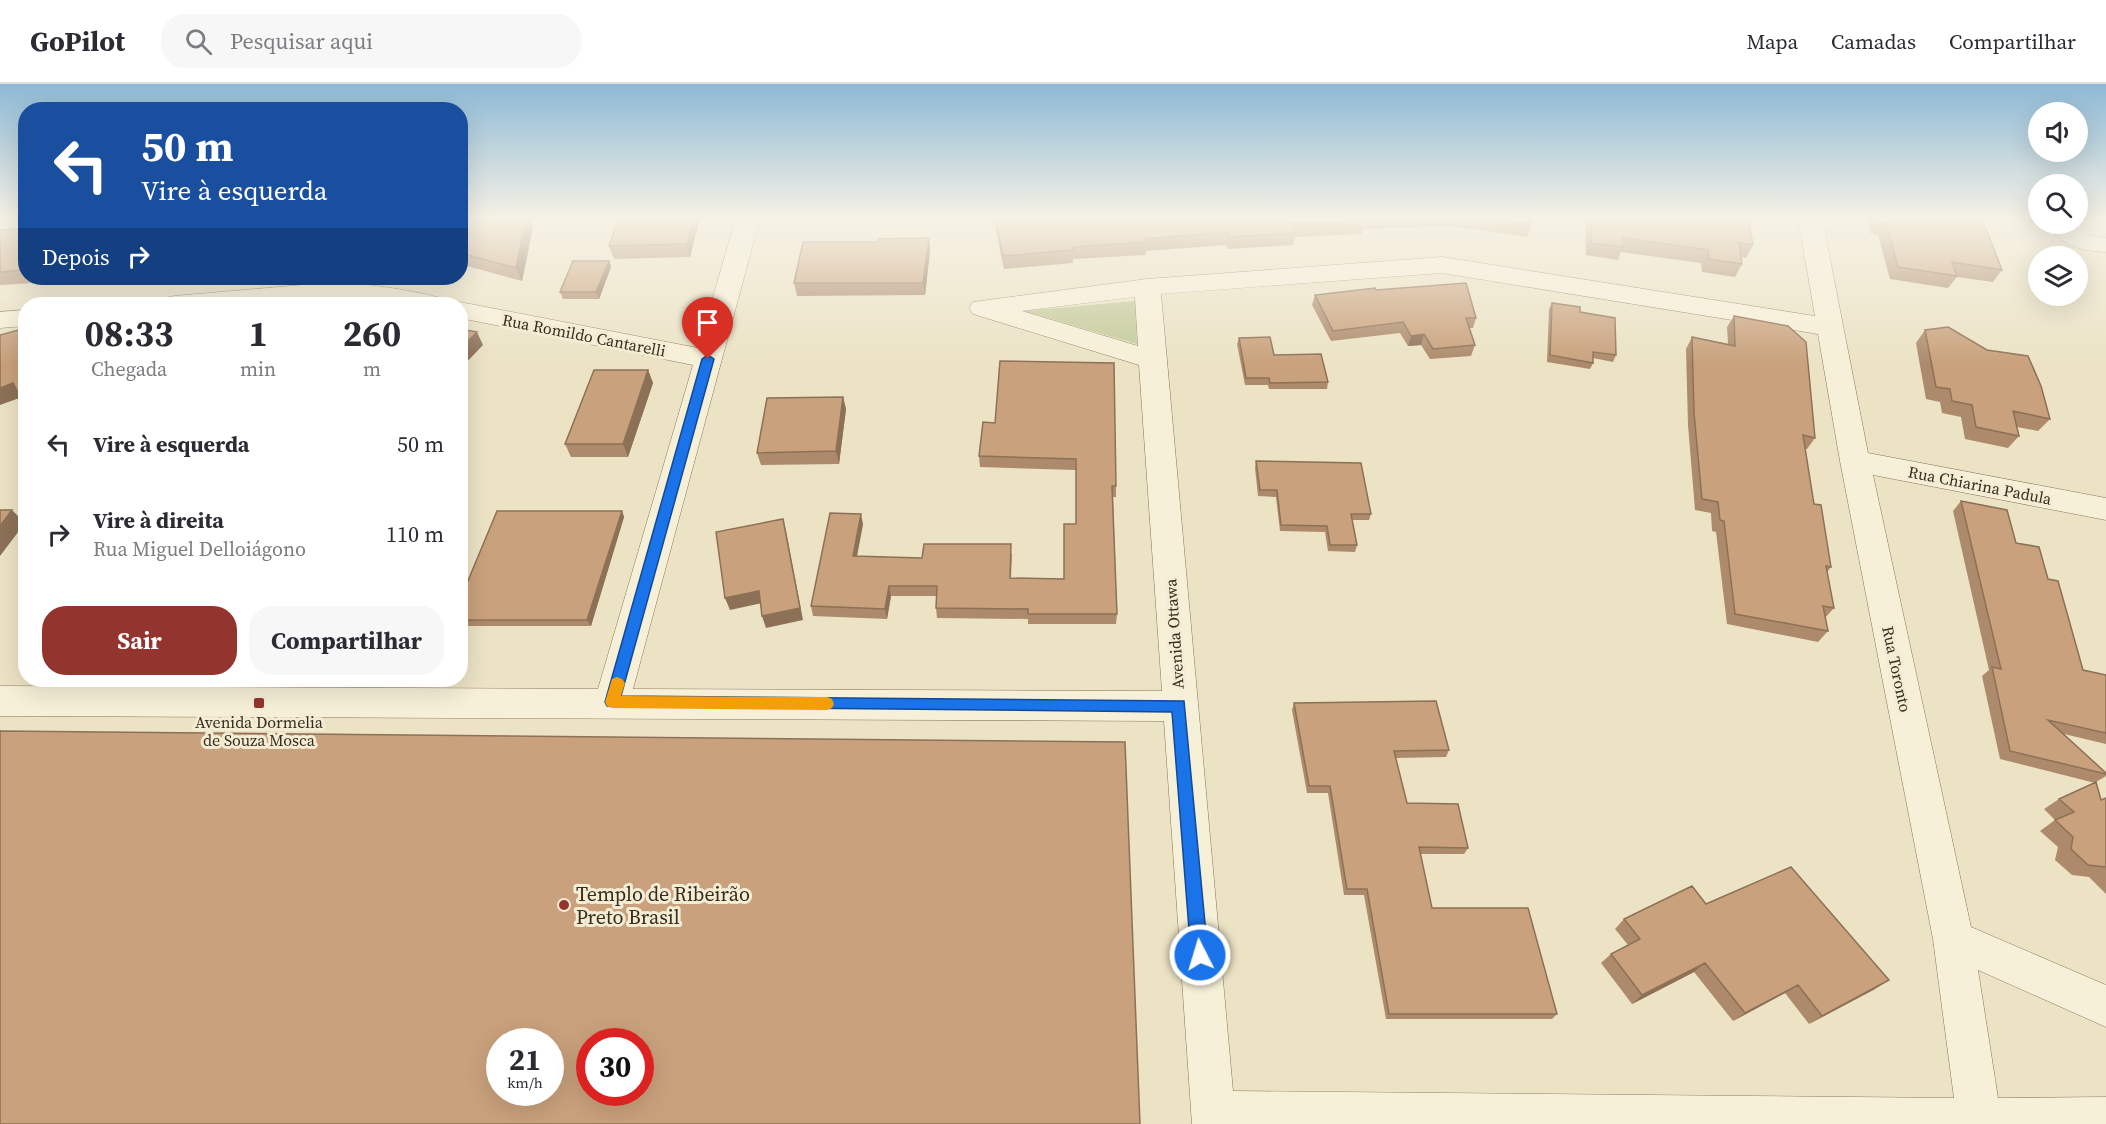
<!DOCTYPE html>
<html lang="pt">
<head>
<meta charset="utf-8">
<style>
  body { margin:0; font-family:"Source Serif 4",serif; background:#f7f7f7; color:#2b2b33; height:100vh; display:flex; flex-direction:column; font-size:22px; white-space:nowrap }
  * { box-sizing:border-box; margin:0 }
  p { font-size:20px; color:#7c7c81 }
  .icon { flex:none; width:33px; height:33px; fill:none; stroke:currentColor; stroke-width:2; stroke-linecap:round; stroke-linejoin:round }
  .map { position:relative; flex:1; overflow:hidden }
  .panel { position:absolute; left:18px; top:213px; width:450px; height:390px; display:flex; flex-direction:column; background:#fff; border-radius:24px; box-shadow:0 6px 24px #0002 }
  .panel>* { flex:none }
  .top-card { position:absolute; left:18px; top:18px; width:450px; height:183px; border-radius:24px; box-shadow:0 6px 24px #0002; background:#1a4fa0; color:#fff; overflow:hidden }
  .controls { position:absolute; left:2028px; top:18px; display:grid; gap:12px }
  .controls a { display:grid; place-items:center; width:60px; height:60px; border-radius:50%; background:#fff; box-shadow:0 6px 24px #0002; font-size:30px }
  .speed { position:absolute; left:486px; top:944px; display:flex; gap:12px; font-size:30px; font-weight:700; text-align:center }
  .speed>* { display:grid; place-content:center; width:78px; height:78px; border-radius:50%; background:#fff; box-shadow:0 6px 24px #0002; line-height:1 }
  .speed small { font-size:15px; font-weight:400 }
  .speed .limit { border:9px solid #d22; background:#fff; color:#111 }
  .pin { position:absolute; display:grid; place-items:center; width:51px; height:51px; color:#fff; margin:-62px -26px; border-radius:50% 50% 50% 0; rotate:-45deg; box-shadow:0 0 6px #0007 }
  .pin .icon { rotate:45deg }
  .me { position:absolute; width:66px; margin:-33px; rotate:355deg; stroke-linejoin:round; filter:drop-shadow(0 0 4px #0008) }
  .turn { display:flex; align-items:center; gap:21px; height:126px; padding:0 24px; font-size:27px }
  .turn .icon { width:78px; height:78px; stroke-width:2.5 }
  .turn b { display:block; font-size:42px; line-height:51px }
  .then { display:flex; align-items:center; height:57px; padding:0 24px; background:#0003; gap:12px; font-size:22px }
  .eta { display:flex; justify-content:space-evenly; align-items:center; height:102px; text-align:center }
  .eta b { font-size:36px; font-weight:700; line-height:42px }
  .action { display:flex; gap:12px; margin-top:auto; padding:12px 24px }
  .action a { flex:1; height:69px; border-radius:24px; background:#93342e; color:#fff; font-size:24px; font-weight:700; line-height:69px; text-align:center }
  .action a+a { background:#f7f7f7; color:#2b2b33 }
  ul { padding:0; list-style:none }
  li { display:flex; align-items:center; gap:18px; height:90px; padding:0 24px }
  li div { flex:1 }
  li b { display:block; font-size:22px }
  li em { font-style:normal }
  header { display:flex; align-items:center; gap:36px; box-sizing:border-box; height:84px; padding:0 30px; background:#fff; border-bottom:2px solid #e1e1e2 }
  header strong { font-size:28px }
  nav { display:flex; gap:33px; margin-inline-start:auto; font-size:21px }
  .search { width:420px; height:54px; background:#f7f7f7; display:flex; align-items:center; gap:15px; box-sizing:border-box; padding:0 21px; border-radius:24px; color:#7c7c81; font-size:22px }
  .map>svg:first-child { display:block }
  .green { fill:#c2ca99 }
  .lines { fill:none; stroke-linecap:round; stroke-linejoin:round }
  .minor-casing { stroke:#87755c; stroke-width:1 }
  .minor { fill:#f7f0d8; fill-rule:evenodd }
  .wall { fill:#ad8a6b }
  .shaded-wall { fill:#8d7157 }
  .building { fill:#c9a17c; stroke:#8d7157; stroke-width:1.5; fill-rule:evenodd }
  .route { fill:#1a73e8; stroke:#114b97; stroke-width:1.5 }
  .slow { fill:#f59e0b }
  .poi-dot { fill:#93342e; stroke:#f4edd4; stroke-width:2 }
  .labels { text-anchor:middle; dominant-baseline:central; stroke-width:6; stroke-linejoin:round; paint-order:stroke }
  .street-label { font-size:16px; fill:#372c1f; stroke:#f4edd4 }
  .poi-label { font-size:16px; fill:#372c1f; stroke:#f4edd4 }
  .near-poi-label { font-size:20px; fill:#372c1f; stroke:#f4edd4; text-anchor:start }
</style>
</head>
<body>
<header>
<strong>GoPilot</strong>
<div class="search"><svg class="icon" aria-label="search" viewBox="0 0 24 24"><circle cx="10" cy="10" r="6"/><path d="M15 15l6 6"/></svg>Pesquisar aqui</div>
<nav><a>Mapa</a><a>Camadas</a><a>Compartilhar</a></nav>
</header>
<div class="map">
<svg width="2106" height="1040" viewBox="0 0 2106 1040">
  <rect width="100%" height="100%" fill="#ece3c5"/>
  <path class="green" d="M 1135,217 L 1137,260 L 1024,227 Z"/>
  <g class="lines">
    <defs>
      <path id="minor" d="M 736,134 L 760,134 L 633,605 L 1162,607 L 1139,281 L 973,230 L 969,224 L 973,218 L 1147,195 L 1442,173 L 1815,232 L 1798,134 L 1822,134 L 1868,369 L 2106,414 L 2106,436 L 1873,391 L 1971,843 L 2106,901 L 2106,943 L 1978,886 L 1998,1014 L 2106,1013 L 2106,1040 L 1192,1040 L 1164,637 L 0,632 L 0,602 L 598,605 L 693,281 L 460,234 L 460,220 L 450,220 L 460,218 L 698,264 ZM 1442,189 L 1818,250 L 1840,377 L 1933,855 L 1954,1014 L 1233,1007 L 1161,210 ZM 1135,213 L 1138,262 L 1022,227 Z
        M 2046,140 L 2070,140 L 2087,151 L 2106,154 L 2106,168 C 2081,167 2060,161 2046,140 Z
        M 337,198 C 372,201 407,205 441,214 L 445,220 L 391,220 L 337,214 L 263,220 L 161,220 L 165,214 L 174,212 Z
        M 26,226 L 26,242 L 0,244 L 0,228 Z"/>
    </defs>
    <use href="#minor" class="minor-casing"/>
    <use href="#minor" class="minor"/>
  </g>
  <path class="wall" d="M 460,134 L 529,134 L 533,143 L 522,197 L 460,180 Z
    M 619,134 L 700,134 L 690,173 L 614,175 L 609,162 Z
    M 993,134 L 1532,134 L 1532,140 L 1527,153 L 1450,142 L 1363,145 L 1362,150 L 1295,153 L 1293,161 L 1228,165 L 1226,161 L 1146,167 L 1145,171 L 1073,175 L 1073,179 L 1004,185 Z
    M 1585,134 L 1748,134 L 1753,161 L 1746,174 L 1741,173 L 1742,180 L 1735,193 L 1702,188 L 1701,179 L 1621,168 L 1618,176 L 1586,171 Z
    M 1867,134 L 1962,134 L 2002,186 L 1993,198 L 1957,193 L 1948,204 L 1890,195 L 1878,151 L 1871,150 Z
    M 26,144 L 26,194 L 53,194 L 50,198 L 0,201 L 0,146 Z
    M 929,154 L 930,167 L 925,211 L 797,212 L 794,199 L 878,158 Z
    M 609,177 L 611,183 L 599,215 L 563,215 L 560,208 Z
    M 1376,206 L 1476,234 L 1473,244 L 1469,244 L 1475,261 L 1471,272 L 1430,275 L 1421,261 L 1408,262 L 1400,249 L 1331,257 L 1312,221 L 1315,211 Z
    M 1552,219 L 1580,228 L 1616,271 L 1613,278 L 1593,274 L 1593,279 L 1590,285 L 1547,278 L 1549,225 Z
    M 1734,232 L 1815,354 L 1807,365 L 1805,365 L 1814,420 L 1831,483 L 1827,488 L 1834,524 L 1825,534 L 1828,547 L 1818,558 L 1727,540 L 1716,448 L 1712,447 L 1711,429 L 1695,426 L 1688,341 L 1686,265 L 1692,253 L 1728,260 L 1727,243 Z
    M 1925,246 L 2050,335 L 2038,347 L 2017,343 L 2019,352 L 2008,364 L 1965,355 L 1961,333 L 1942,329 L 1940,318 L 1926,315 L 1916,259 Z
    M 1239,254 L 1328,298 L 1327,305 L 1269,305 L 1268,301 L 1245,301 L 1237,260 Z
    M 1000,277 L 1116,402 L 1116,413 L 1113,413 L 1117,530 L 1116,540 L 1028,540 L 1028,535 L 937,534 L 936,524 L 937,512 L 891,512 L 887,535 L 813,532 L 811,522 L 863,440 L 857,472 L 922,474 L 1012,470 L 1011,494 L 1064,495 L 1076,440 L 1076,386 L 980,383 L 979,372 L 995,339 Z
    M 648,286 L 653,299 L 628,373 L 571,373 L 565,360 Z
    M 843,313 L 846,325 L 839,380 L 761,381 L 757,369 Z
    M 1256,377 L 1371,430 L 1369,436 L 1352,436 L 1357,461 L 1355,468 L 1328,467 L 1325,448 L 1280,447 L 1276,413 L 1258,412 L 1255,384 Z
    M 1961,417 L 2016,459 L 2048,495 L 2083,586 L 2106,591 L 2106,660 L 2064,650 L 2106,689 L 2106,692 L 2096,698 L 2101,716 L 2106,714 L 2106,810 L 2089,793 L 2072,791 L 2055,776 L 2058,763 L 2040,747 L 2055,736 L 2044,725 L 2059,715 L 2095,699 L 2000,675 L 1982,592 L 1989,586 L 1953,427 Z
    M 622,427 L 624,433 L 591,542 L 460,542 L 460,516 Z
    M 1294,619 L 1449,666 L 1446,673 L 1395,674 L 1407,719 L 1468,764 L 1464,770 L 1420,770 L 1432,824 L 1557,930 L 1552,935 L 1386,935 L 1364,811 L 1344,811 L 1328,709 L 1307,709 L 1292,626 Z
    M 1706,820 L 1875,905 L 1809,940 L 1785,909 L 1733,937 L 1694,888 L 1632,920 L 1601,879 L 1611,870 L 1628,861 L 1615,845 L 1624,835 Z"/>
  <path class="shaded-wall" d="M 526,134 L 529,134 L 533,143 L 522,197 L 516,184 Z
    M 694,134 L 700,134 L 690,173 L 687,160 Z
    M 929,154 L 930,167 L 925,211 L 923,199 Z
    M 609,177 L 611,183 L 599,215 L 596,208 Z
    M 47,194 L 53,194 L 50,198 Z
    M 477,248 L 483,261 L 460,285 L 460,265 Z
    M 1424,250 L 1421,261 L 1408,262 L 1411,252 Z
    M 648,286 L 653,299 L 628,373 L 623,360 Z
    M 13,299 L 25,312 L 0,321 L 0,304 Z
    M 843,313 L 846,325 L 839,380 L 836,367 Z
    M 12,426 L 25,439 L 0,472 L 0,442 Z
    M 622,427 L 624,433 L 591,542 L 587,536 Z
    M 861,430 L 863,440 L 855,482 L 853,472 Z
    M 783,435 L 786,447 L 803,536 L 766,544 L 762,532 Z
    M 889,502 L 891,512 L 887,535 L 885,525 Z
    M 759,507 L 762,519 L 730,526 L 725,514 Z
    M 1705,879 L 1694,888 L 1632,920 L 1642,911 Z
    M 1889,896 L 1875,905 L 1809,940 L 1822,932 Z
    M 1798,901 L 1785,909 L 1733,937 L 1745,929 Z"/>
  <path class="building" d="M 460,134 L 470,134 L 469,135 L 483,134 L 526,134 L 516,184 L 460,169 Z
    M 619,134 L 694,134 L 687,160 L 609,162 Z
    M 995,134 L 1364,134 L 1365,137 L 1292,140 L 1296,149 L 1229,153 L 1228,148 L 1145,155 L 1146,158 L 1072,163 L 1073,166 L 1003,172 Z
    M 1488,134 L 1532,134 L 1532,140 Z
    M 1591,134 L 1748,134 L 1753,161 L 1739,159 L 1742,180 L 1709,175 L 1708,166 L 1623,154 L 1623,163 L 1591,159 Z
    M 1878,134 L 1962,134 L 1983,137 L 2002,186 L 1952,178 L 1957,192 L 1898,183 L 1886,139 L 1879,138 Z
    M 26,144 L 26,186 L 0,188 L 0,146 Z
    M 929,154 L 923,199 L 794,199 L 803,158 L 878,158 L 878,155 Z
    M 573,177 L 609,177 L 596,208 L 560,208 Z
    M 1466,199 L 1476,234 L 1466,234 L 1475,261 L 1433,265 L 1424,250 L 1411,252 L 1403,238 L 1333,247 L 1315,211 L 1375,204 L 1376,206 Z
    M 1552,219 L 1580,223 L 1580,228 L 1615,234 L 1616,271 L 1593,268 L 1593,279 L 1550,271 Z
    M 1734,232 L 1788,242 L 1806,258 L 1815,354 L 1803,351 L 1814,420 L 1821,421 L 1831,483 L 1826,482 L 1834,524 L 1823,522 L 1828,547 L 1735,530 L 1724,437 L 1720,436 L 1718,418 L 1702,415 L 1694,329 L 1692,253 L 1735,262 Z
    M 1948,243 L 1987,266 L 2028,272 L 2041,302 L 2050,335 L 2013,327 L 2019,352 L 1976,343 L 1972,321 L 1952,317 L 1950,305 L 1936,303 L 1925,246 Z
    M 26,244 L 26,315 L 22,316 L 13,299 L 0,304 L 0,251 Z
    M 460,245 L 477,248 L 460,265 Z
    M 1270,253 L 1274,271 L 1321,270 L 1328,298 L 1270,299 L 1269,294 L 1246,294 L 1239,254 Z
    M 1000,277 L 1114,279 L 1116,402 L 1112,402 L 1117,530 L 1028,530 L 1028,525 L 936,524 L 937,502 L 889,502 L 885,525 L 811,522 L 830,429 L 861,430 L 853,472 L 922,474 L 924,460 L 1011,460 L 1010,494 L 1064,495 L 1064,440 L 1076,440 L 1076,375 L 979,372 L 983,338 L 995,339 Z
    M 594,286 L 648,286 L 623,360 L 565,360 Z
    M 843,313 L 836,367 L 757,369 L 767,314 Z
    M 1256,377 L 1361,379 L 1371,430 L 1351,430 L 1357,461 L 1330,461 L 1327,442 L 1281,441 L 1277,406 L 1260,406 Z
    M 1961,417 L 2007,426 L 2016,459 L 2039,463 L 2048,495 L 2058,497 L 2083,586 L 2106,591 L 2106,649 L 2048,636 L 2106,689 L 2106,690 L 2010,667 L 1992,583 L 2001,585 Z
    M 0,426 L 12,426 L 0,442 Z
    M 497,427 L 622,427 L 587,536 L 460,536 L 460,516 Z
    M 783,435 L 800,524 L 762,532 L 759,507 L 725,514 L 716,448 Z
    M 1436,617 L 1449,666 L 1394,667 L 1407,719 L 1458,720 L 1468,764 L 1419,763 L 1432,824 L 1528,824 L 1557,930 L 1389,930 L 1367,805 L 1347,805 L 1330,702 L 1309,702 L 1294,619 Z
    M 0,647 L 1125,658 L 1140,1040 L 0,1040 ZM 500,957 L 550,957 L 550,1008 L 500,1008 ZM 590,957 L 640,957 L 640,1008 L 590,1008 Z
    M 2096,698 L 2101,716 L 2106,714 L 2106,783 L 2088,781 L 2071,765 L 2073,753 L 2055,736 L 2074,728 L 2059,715 Z
    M 1791,783 L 1889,896 L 1822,932 L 1798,901 L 1745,929 L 1705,879 L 1642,911 L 1611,870 L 1640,855 L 1624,835 L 1692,802 L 1706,820 Z"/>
  <linearGradient id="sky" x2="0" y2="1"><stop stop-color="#8db9d6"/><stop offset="0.48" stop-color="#f6f2e5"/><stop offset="1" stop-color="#f6f2e5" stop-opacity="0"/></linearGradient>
  <rect width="2106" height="280" fill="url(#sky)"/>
  <path class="route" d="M 708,271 L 714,275 L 621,612 L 1184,617 L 1208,871 L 1206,876 L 1200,879 L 1194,876 L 1191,871 L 1172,628 L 607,622 L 605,618 L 702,275 Z"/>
  <path class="slow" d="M 617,593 L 622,595 L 625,599 L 621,612 L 827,613 L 832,615 L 834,620 L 832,624 L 827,626 L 612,624 L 607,622 L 605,618 L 612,595 Z"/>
  <g class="poi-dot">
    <rect x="253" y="613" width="12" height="12" rx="3"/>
    <circle cx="564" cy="821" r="6"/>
  </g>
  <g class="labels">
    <g class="street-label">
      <text transform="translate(584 251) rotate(11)">Rua Romildo Cantarelli</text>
      <text transform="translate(1980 401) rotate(11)">Rua Chiarina Padula</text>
      <text transform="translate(1174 550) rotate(-94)">Avenida Ottawa</text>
      <text transform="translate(1897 585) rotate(78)">Rua Toronto</text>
    </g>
    <g class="poi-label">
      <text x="259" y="638">Avenida Dormelia<tspan x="259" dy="18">de Souza Mosca</tspan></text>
    </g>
    <g class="near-poi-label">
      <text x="576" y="810">Templo de Ribeirão<tspan x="576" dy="23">Preto Brasil</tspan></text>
    </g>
  </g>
</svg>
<div class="controls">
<a><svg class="icon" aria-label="sound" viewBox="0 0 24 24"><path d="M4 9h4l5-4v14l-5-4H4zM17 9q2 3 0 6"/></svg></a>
<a><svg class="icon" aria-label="search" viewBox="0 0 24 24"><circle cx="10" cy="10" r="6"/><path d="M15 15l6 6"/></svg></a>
<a><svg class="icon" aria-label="layers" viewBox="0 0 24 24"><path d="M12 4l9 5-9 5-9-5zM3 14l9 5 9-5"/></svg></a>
</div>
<div class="speed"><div>21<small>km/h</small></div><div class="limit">30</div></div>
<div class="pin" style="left:708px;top:275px;background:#d93025"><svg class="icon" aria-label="arrive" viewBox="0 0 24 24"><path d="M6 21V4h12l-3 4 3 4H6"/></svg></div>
<svg class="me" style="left:1200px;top:871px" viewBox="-20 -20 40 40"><circle r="17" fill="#1a73e8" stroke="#fff" stroke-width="3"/><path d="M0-11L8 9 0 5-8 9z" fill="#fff"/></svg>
<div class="top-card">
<div class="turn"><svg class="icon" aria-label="left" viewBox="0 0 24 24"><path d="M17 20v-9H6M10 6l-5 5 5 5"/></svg><div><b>50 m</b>Vire à esquerda</div></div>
<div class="then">Depois<svg class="icon" aria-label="right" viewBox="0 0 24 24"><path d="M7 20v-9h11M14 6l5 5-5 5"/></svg></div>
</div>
<section class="panel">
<div class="eta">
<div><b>08:33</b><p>Chegada</p></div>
<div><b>1</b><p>min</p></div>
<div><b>260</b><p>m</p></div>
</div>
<ul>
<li><svg class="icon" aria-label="left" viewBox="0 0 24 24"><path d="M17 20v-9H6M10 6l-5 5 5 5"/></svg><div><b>Vire à esquerda</b></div><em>50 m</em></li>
<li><svg class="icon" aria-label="right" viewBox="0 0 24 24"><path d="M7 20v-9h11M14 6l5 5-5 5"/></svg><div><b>Vire à direita</b><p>Rua Miguel Delloiágono</p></div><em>110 m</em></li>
</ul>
<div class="action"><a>Sair</a><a>Compartilhar</a></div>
</section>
</div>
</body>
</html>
